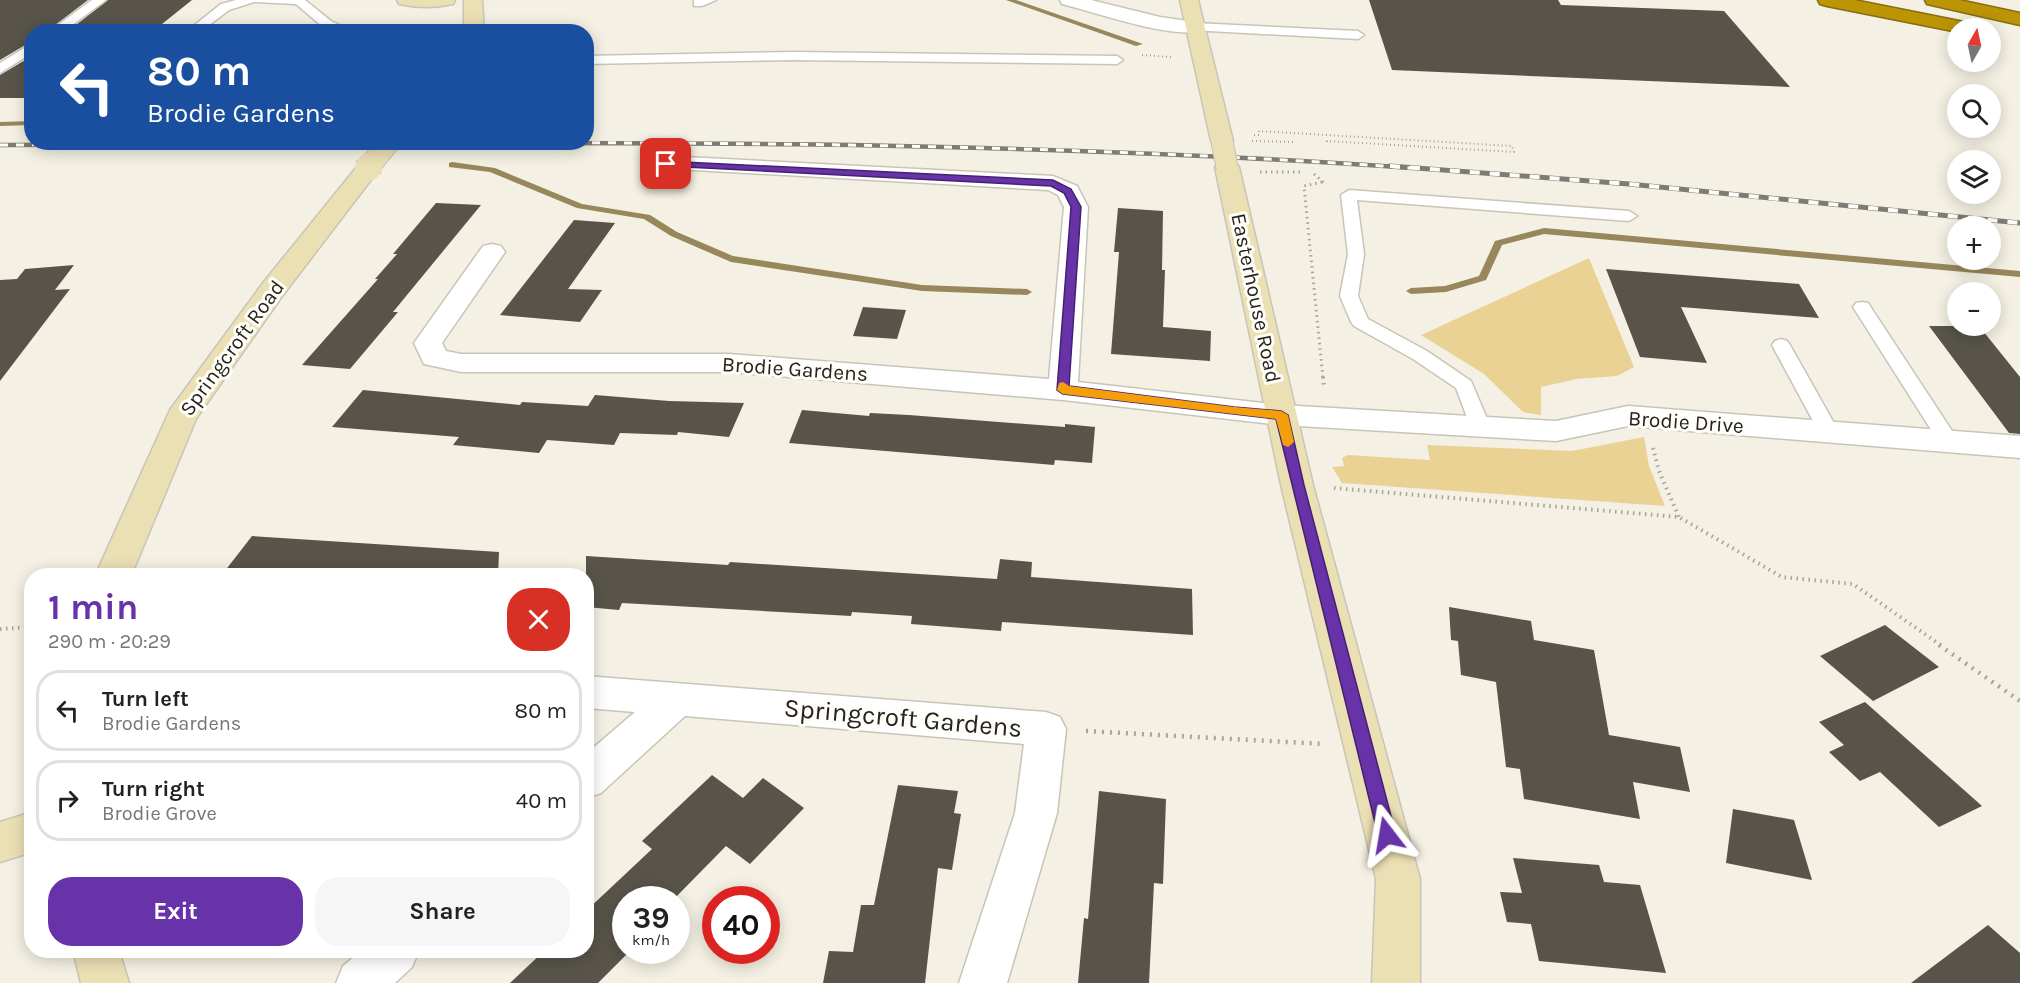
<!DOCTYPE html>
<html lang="en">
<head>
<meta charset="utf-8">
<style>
  body { margin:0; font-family:Karla,sans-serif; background:#f6f6f6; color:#222; height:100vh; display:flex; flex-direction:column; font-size:22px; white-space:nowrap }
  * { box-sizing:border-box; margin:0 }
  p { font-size:20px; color:#767676 }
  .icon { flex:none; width:33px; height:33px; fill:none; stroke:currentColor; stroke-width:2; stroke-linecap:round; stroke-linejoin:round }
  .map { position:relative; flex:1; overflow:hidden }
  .drawer { position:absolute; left:24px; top:568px; width:570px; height:390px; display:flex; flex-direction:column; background:#fff; border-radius:24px; box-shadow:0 3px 15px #0003 }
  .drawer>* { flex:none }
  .guide { position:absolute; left:24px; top:24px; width:570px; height:126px; border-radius:24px; box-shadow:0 3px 15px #0003; background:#1a4fa0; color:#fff; overflow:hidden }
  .needle { width:39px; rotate:9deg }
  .buttons { position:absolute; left:1947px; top:18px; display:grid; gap:12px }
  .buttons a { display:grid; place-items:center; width:54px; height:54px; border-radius:50%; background:#fff; box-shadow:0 3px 15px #0003; font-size:30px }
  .speed { position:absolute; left:612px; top:886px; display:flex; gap:12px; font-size:30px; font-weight:700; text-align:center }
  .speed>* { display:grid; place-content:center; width:78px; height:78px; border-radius:50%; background:#fff; box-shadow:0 3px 15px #0003; line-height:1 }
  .speed small { font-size:15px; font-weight:400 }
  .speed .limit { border:9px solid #d22; background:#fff; color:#111 }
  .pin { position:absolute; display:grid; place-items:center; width:51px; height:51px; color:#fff; margin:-26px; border-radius:12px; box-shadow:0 3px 9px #0006 }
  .me { position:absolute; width:66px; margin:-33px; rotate:346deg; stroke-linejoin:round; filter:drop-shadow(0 0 4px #0008) }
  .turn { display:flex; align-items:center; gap:21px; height:126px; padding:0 24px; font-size:27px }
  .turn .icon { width:78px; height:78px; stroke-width:2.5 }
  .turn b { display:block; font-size:42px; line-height:51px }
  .round { display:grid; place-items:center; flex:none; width:63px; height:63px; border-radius:24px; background:#f6f6f6 }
  .overview { display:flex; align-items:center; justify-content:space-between; height:102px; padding:0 24px }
  h1 { font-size:36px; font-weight:700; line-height:45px; color:#6833a9 }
  .button { display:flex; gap:12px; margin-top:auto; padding:12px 24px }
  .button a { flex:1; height:69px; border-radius:24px; background:#6833a9; color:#fff; font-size:24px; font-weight:700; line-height:69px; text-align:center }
  .button a+a { background:#f6f6f6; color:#222 }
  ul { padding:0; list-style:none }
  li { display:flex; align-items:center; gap:18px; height:81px; margin:0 12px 9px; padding:0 12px; border:3px solid #e0e0e0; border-radius:24px }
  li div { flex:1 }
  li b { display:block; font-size:22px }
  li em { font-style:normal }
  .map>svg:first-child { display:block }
  .green { fill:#ead295 }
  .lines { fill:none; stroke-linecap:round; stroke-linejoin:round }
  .stream { fill:#98875a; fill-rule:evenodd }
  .building { fill:#58544a }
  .lane-casing { stroke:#c9c4b8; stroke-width:3 }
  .street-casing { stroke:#c9c4b8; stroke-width:3 }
  .secondary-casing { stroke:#c9c4b8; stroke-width:3 }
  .highway-casing { stroke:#876d0e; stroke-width:3 }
  .path-far3 { stroke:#a6a399; stroke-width:2; stroke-dasharray:1 3; stroke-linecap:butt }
  .path-far2 { stroke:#a6a399; stroke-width:3; stroke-dasharray:1.5 4; stroke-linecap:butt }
  .path-far1 { stroke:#a6a399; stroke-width:4; stroke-dasharray:1.5 4.5; stroke-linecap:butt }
  .path { stroke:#a6a399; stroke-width:4.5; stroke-dasharray:2 6; stroke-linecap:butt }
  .lane { fill:#fff; fill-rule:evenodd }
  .street { fill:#fff; fill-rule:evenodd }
  .secondary { fill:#ebdfb4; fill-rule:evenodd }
  .highway { fill:#bc9505; fill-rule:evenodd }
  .rail-far1-casing { stroke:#7e7b73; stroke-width:4.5 }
  .rail-casing { stroke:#7e7b73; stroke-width:5 }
  .rail-far1 { stroke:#fffdf8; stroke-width:3; stroke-dasharray:8; stroke-linecap:butt }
  .rail { stroke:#fffdf8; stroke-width:4; stroke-dasharray:10; stroke-linecap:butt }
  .secondary-bridge-far1-casing { stroke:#c9c4b8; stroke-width:23; stroke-linecap:butt }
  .secondary-bridge-casing { stroke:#c9c4b8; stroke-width:28; stroke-linecap:butt }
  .secondary-bridge-far1 { stroke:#ebdfb4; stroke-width:21 }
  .secondary-bridge { stroke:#ebdfb4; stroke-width:26 }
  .route { fill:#6833a9; stroke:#44216e; stroke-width:1.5 }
  .slow { fill:#f59e0b }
  .labels { text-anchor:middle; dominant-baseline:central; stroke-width:6; stroke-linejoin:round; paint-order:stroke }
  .street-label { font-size:21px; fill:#25231f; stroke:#fffdf8 }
  .near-street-label { font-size:26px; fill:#25231f; stroke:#fffdf8 }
</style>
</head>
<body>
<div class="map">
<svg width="2020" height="983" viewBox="0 0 2020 983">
  <rect width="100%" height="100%" fill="#f4f0e3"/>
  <path class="green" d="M 1589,258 L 1634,367 L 1617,376 L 1577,379 L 1541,387 L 1541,415 L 1523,412 L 1484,374 L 1421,335 Z
    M 1644,437 L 1649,466 L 1665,506 L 1342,483 L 1332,467 L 1344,466 L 1342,458 L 1348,455 L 1430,460 L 1427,445 L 1572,451 Z"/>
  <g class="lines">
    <path class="stream" d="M 1006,0 L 1016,0 L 1143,44 L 1136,46 Z
      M 32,121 L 32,125 L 0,126 L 0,122 Z
      M 452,162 L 495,168 L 582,204 L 650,215 L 677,232 L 733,256 L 922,285 L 1027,289 L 1032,292 L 1027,295 L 922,291 L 731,262 L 671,236 L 644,219 L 577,208 L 490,172 L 449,167 L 449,163 Z
      M 1544,228 L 2020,271 L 2020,277 L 1544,234 L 1502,245 L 1486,280 L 1446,292 L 1411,294 L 1406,291 L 1411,288 L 1445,286 L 1479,276 L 1495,241 Z"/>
  </g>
  <path class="building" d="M 0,0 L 88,0 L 46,32 L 32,32 L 32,41 L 0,60 Z
    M 108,0 L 192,0 L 152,32 L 67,32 Z
    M 1369,0 L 1558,0 L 1561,5 L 1724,11 L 1790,87 L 1392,70 Z
    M 32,56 L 32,98 L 0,98 L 0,75 Z
    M 436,203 L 481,205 L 393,312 L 398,312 L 350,369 L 302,365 L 378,279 L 375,279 L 397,254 L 393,254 Z
    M 1118,208 L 1163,211 L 1162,270 L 1165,270 L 1163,327 L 1211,331 L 1210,361 L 1111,354 L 1119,252 L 1114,252 Z
    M 574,220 L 615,223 L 568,289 L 602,290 L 580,322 L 500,315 Z
    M 74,265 L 55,290 L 70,289 L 0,381 L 0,280 L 17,279 L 25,269 Z
    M 1606,269 L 1799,284 L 1819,318 L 1681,307 L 1707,363 L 1640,357 Z
    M 863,307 L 906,310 L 897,339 L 853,336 Z
    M 1929,326 L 1979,326 L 2020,377 L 2020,434 L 2009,433 Z
    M 363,390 L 520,405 L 522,402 L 588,406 L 595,395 L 669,401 L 744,403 L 729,437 L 678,432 L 677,435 L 620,433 L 614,445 L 547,440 L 539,453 L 453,445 L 459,437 L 332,427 Z
    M 802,410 L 869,416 L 870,413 L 909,415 L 1065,427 L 1065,424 L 1095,427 L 1092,463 L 1055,460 L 1054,465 L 789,443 Z
    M 252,536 L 499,552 L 498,576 L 221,576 Z
    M 586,556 L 728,565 L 730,562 L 997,579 L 1000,559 L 1032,562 L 1031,577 L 1192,589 L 1193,635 L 1002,622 L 1001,631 L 911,624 L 912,616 L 852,612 L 851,616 L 622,603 L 619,610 L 586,607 Z
    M 1449,607 L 1531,621 L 1534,640 L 1594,650 L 1609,735 L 1680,747 L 1690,792 L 1633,782 L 1640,819 L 1524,799 L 1520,769 L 1506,767 L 1496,682 L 1461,675 L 1458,641 L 1451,640 Z
    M 1885,625 L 1939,667 L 1873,701 L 1820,656 Z
    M 1865,702 L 1982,806 L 1939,827 L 1880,772 L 1860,781 L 1829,752 L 1844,745 L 1819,722 Z
    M 712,775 L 743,798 L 763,778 L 804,808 L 750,864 L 726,846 L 673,900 L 626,900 L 626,951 L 630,951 L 598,983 L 510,983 L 544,951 L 586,951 L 586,911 L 652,849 L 642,841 Z
    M 898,785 L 958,791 L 954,813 L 961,814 L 952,870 L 938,868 L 925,983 L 823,983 L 829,951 L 853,952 L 861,905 L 874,905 Z
    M 1099,791 L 1166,799 L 1163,884 L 1154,883 L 1149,983 L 1078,983 L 1084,918 L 1088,919 Z
    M 1733,809 L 1794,820 L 1812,880 L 1726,863 Z
    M 1513,858 L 1599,865 L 1604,882 L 1640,885 L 1666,973 L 1539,961 L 1531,924 L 1507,922 L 1500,892 L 1522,893 Z
    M 1988,925 L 2020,953 L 2020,983 L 1911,983 Z"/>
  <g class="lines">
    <defs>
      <path id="lane" d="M 92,0 L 106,0 L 63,32 L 48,32 Z
        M 236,0 L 305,0 L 331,21 L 354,32 L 335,32 L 323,27 L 296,4 L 254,2 L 229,10 L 200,32 L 186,32 L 221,4 Z
        M 694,0 L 716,0 L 702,6 L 694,6 Z
        M 1194,23 L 1358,31 L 1364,35 L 1358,39 L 1190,30 L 1188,27 L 1190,24 Z
        M 32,43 L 32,53 L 0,73 L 0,63 Z
        M 793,52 L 1117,56 L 1123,60 L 1117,64 L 793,60 L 586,64 L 586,56 Z
        M 1349,190 L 1629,211 L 1637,216 L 1629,221 L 1357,200 L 1364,254 L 1358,296 L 1368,319 L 1427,351 L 1471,381 L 1491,428 L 1488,433 L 1481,435 L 1474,433 L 1471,428 L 1456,388 L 1413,359 L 1354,326 L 1351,322 L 1340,296 L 1348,254 L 1341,195 Z
        M 1862,302 L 1868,303 L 1956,437 L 1959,442 L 1956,447 L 1949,449 L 1942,447 L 1853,307 L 1856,303 Z
        M 1781,339 L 1787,341 L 1790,345 L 1839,432 L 1836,437 L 1829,439 L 1822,437 L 1819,432 L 1772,345 L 1775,341 Z"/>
      <path id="street" d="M 1060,0 L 1091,0 L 1160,17 L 1201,23 L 1204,27 L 1201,31 C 1170,39 1095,12 1062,4 Z
        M 666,156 L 1053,176 L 1077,186 L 1088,207 L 1078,382 L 1281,405 L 1556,421 L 1628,406 L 2020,436 L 2020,458 L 1628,426 L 1556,441 L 1281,425 L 1063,400 L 729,372 L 461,372 L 424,364 L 414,343 L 483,246 L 492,244 L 501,246 L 505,252 L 442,343 L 446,351 L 461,354 L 729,354 L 1049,379 L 1064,207 L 1058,195 L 1048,190 L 658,168 L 654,163 L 658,158 Z
        M 586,676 L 1046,712 L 1060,717 L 1066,729 L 1057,813 L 1007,983 L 959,983 L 1015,813 L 1024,744 L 685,716 L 601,793 L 586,798 L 586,754 L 635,712 L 586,708 Z
        M 361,951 L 419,951 L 412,967 L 395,983 L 336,983 L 343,966 Z"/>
      <path id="secondary" d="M 397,0 L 455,0 L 453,4 C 435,8 417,8 399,4 Z
        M 464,0 L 482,0 L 484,32 L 464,32 Z
        M 1180,0 L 1198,0 L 1233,141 L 1230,146 L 1222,148 L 1214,146 L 1211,141 Z
        M 1227,160 L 1235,162 L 1239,167 L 1313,485 L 1420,879 L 1420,983 L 1372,983 L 1376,879 L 1281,485 L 1215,167 L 1219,162 Z
        M 368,161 L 376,163 L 380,168 L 283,295 L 196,419 L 131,576 L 95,576 L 170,410 L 263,283 L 360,163 Z
        M 32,812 L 32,852 L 0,862 L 0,822 Z
        M 73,951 L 119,951 L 129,983 L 81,983 Z"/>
      <path id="highway" d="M 1818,0 L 1854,0 L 1964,22 L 1971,24 L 1974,28 L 1958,28 L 1958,32 L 1827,6 L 1820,4 Z
        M 1925,0 L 1959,0 L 2020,13 L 2020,25 L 1927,4 Z"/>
    </defs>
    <use href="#lane" class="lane-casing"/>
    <use href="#street" class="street-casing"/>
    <use href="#secondary" class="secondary-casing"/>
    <use href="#highway" class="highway-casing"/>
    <path class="path-far3" d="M 1142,55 L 1171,57
      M 1254,135 L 1259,135 L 1259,131 L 1512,146 L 1514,152 L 1327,141 L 1327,144
      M 1252,141 L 1293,142"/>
    <path class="path-far2" d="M 1260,172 L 1302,172
      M 1314,174 L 1324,183
      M 1322,182 L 1304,186 L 1323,379"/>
    <path class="path-far1" d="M 1323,377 L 1324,387
      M 1653,448 L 1659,471 L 1679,517
      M 1334,488 L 1679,517 L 1782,577 L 1853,584 L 1942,646
      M 0,629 L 32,627"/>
    <path class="path" d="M 1939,645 L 2020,701
      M 1086,731 L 1324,744"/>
    <use href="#lane" class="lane"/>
    <use href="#street" class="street"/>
    <use href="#secondary" class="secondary"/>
    <use href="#highway" class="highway"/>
    <defs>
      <path id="rail-far1" d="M 0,145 C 471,143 942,135 1412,168"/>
      <path id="rail" d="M 1390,166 L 1629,184 L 2020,223"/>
    </defs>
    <use href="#rail-far1" class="rail-far1-casing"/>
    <use href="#rail" class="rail-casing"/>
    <use href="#rail-far1" class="rail-far1"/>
    <use href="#rail" class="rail"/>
    <defs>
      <path id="secondary-bridge-far1" d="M 1222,141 L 1227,167
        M 368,168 L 389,142"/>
      <path id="secondary-bridge" d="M 368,168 L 369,166"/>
    </defs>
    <use href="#secondary-bridge-far1" class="secondary-bridge-far1-casing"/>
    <use href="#secondary-bridge" class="secondary-bridge-casing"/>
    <use href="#secondary-bridge-far1" class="secondary-bridge-far1"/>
    <use href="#secondary-bridge" class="secondary-bridge"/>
  </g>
  <path class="route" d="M 663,161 L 1053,180 L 1071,189 L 1081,207 L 1069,386 L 1234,407 L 1281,411 L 1288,415 L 1304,485 L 1396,835 L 1393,841 L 1387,843 L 1380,841 L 1378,835 L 1276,419 L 1063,394 L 1057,390 L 1071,207 L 1064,193 L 1051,186 L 666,166 L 663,166 Z"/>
  <path class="slow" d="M 1063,382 L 1069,386 L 1234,407 L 1281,411 L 1288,415 L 1294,442 L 1288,447 L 1283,445 L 1276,419 L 1063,394 L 1057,390 L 1059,383 Z"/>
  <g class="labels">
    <g class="street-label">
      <text transform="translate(1256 298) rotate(78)">Easterhouse Road</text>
      <text transform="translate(232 348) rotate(-54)">Springcroft Road</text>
      <text transform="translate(795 369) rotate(4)">Brodie Gardens</text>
      <text transform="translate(1686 422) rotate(4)">Brodie Drive</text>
    </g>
    <g class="near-street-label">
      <text transform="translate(903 718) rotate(5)">Springcroft Gardens</text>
    </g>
  </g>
</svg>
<div class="buttons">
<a><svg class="needle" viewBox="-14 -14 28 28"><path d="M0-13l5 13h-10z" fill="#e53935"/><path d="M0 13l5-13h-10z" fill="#767676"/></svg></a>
<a><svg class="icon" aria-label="search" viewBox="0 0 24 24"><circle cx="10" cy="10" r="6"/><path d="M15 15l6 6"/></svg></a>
<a><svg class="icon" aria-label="layers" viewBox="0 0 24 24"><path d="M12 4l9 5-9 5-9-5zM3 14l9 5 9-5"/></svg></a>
<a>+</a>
<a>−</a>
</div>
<div class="speed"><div>39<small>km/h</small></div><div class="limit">40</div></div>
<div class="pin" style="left:666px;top:164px;background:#d93025"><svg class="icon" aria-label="arrive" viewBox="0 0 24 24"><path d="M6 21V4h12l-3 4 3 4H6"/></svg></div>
<svg class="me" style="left:1387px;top:835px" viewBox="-20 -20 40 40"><path d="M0-17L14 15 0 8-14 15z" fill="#6833a9" stroke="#fff" stroke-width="4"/></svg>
<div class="guide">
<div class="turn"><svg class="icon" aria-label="left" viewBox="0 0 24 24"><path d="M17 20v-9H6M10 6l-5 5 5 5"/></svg><div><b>80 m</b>Brodie Gardens</div></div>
</div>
<section class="drawer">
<div class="overview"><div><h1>1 min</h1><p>290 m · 20:29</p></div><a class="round" style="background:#d93025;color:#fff"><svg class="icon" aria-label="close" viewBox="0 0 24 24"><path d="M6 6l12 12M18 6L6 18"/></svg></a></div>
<ul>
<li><svg class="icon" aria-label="left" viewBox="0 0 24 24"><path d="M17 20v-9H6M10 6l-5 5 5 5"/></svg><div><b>Turn left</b><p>Brodie Gardens</p></div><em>80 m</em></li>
<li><svg class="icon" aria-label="right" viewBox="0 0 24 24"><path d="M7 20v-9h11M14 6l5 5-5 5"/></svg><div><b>Turn right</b><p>Brodie Grove</p></div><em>40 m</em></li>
</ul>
<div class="button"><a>Exit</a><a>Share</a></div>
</section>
</div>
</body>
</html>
